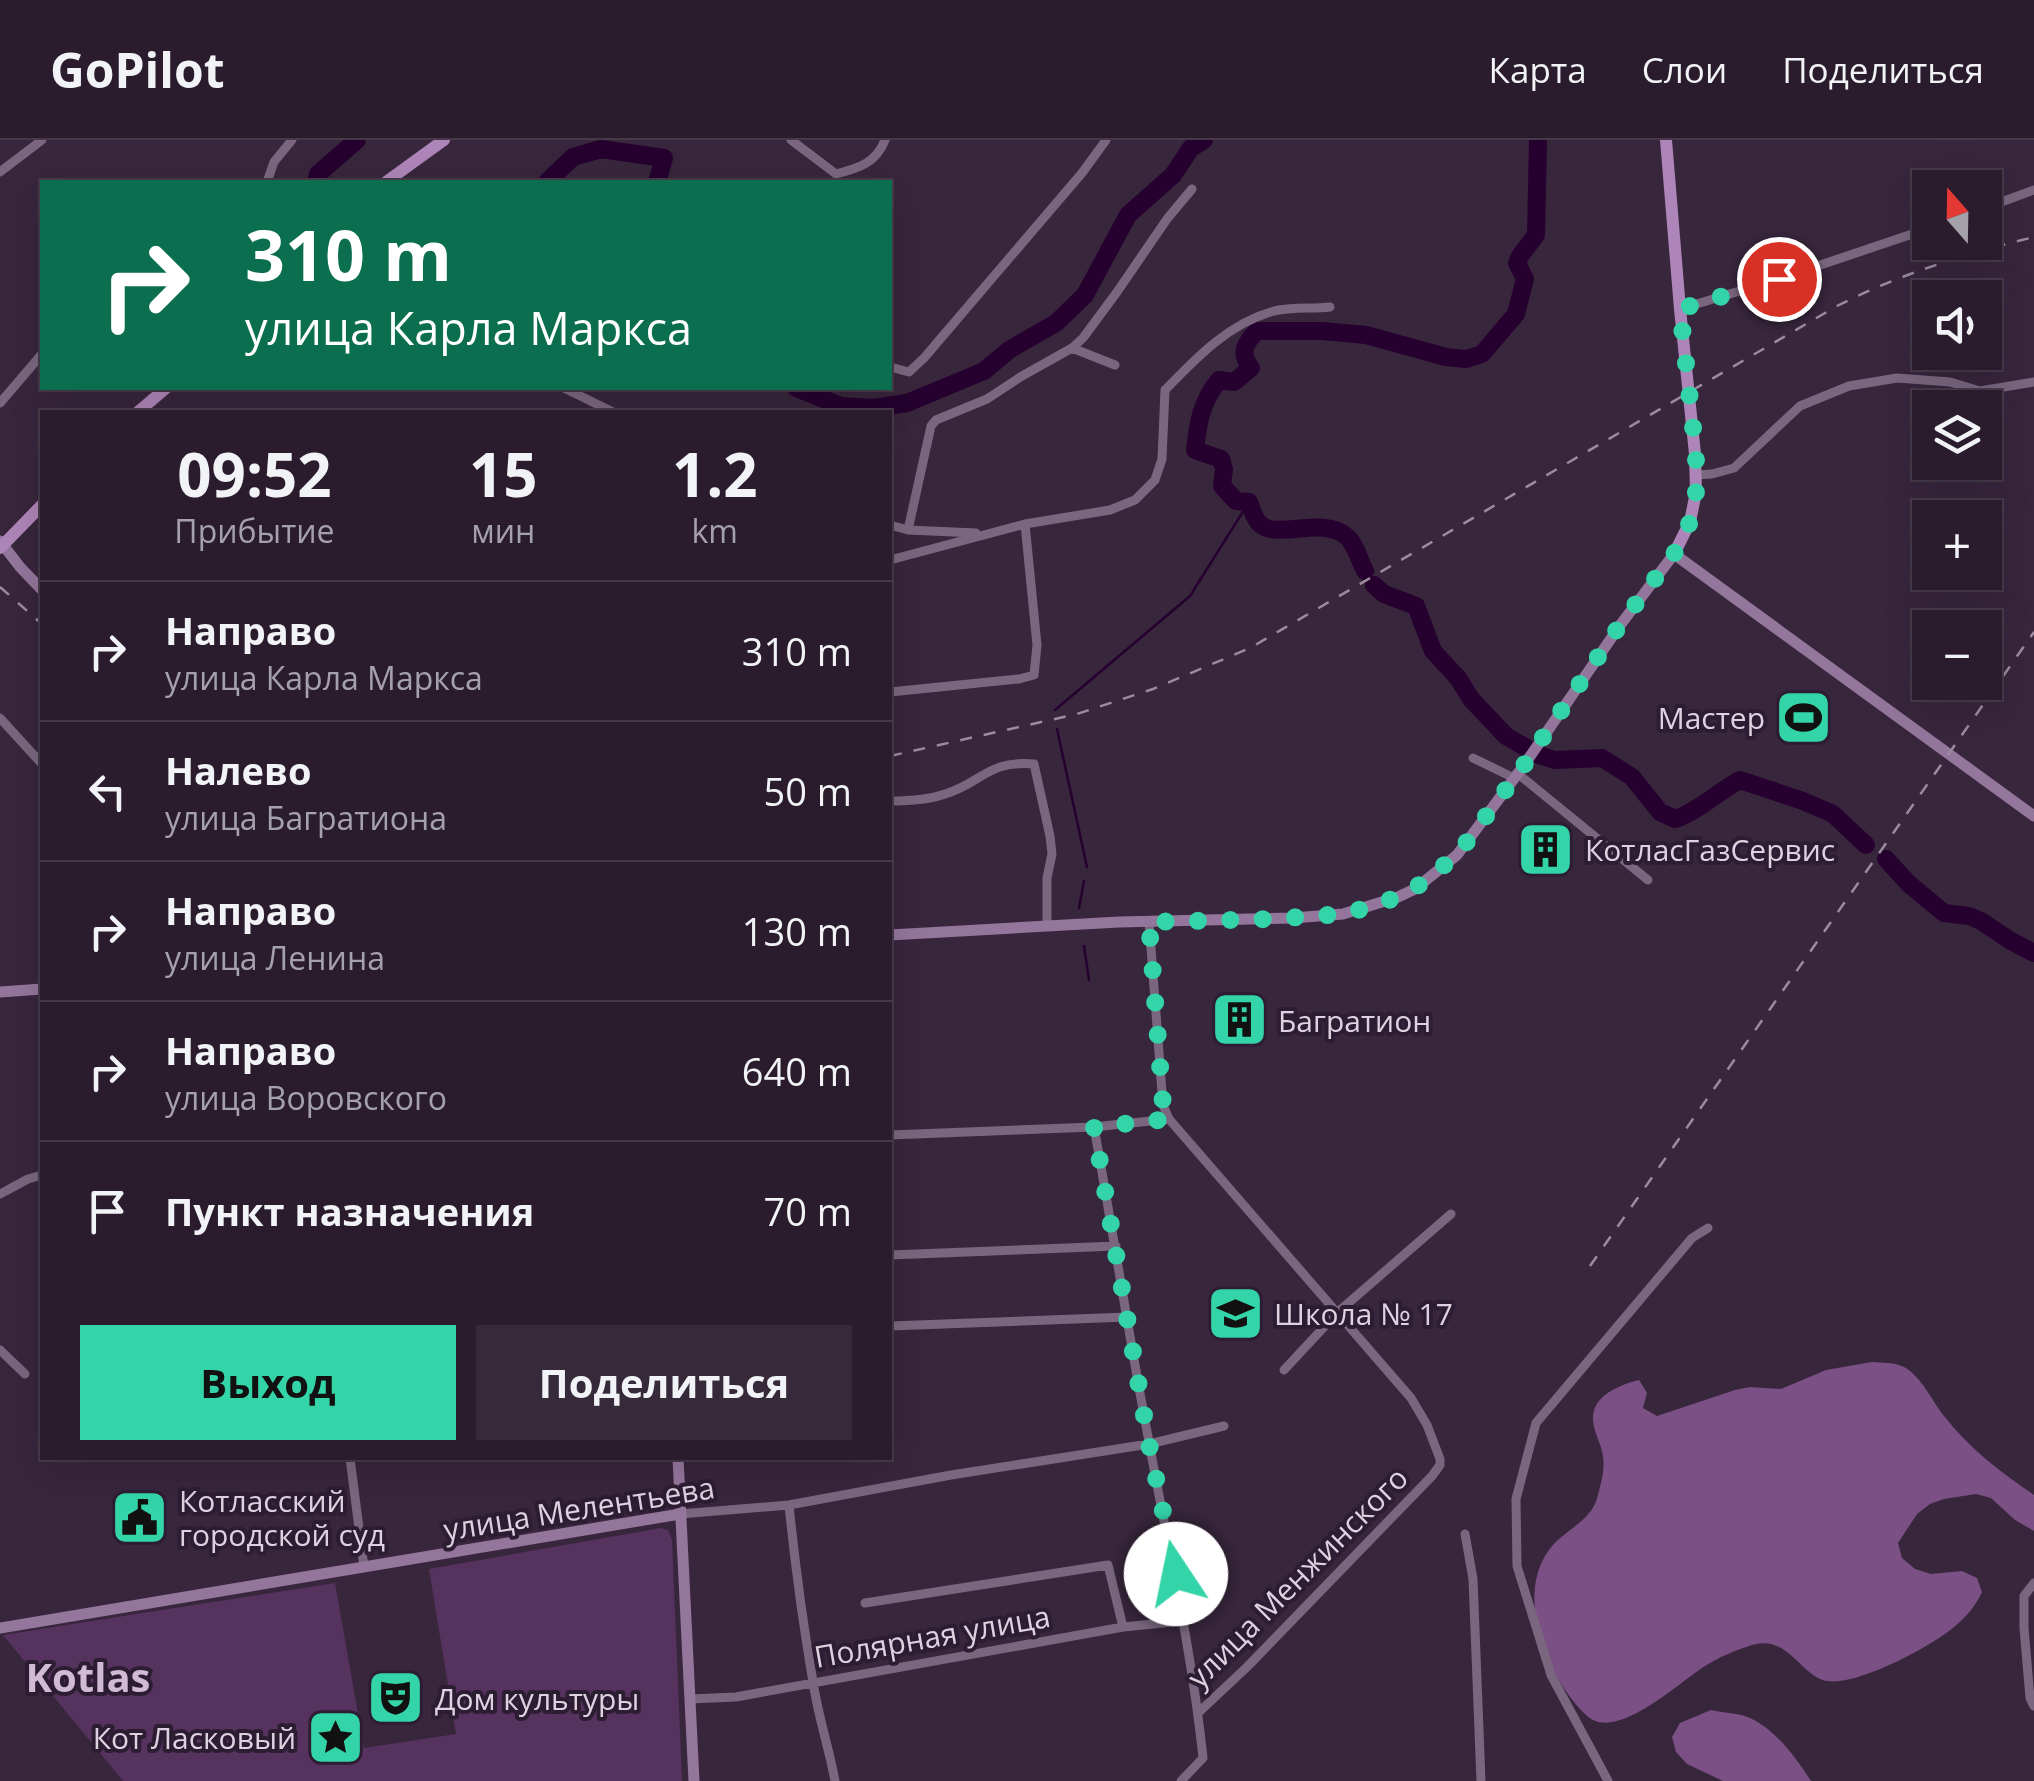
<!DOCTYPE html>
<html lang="ru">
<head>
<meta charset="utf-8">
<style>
  body { margin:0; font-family:"Open Sans",sans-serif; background:#362939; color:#f1f3f6; height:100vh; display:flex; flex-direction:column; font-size:38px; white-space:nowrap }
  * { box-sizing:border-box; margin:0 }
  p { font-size:32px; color:#a5a1aa }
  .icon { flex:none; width:55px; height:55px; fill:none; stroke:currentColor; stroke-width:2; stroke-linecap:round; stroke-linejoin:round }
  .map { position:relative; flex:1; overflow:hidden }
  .panel { position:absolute; left:40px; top:270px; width:852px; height:1050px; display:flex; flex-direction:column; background:#2a1c2d; border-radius:0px; box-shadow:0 10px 40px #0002,0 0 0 2px #463a49 }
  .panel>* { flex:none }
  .guide { position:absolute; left:40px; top:40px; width:852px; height:210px; border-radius:0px; box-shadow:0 10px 40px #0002,0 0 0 2px #463a49; background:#0b6e4f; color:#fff; overflow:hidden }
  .needle { width:65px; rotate:340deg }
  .fabs { position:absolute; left:1912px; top:30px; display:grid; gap:20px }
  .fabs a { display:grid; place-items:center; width:90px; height:90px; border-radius:0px; background:#2a1c2d; box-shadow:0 10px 40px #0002,0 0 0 2px #463a49; font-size:50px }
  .pin { position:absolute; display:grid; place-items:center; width:85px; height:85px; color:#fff; margin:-42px; border:5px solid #fff; border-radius:50%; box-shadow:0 2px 10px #0007 }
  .me { position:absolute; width:110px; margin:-55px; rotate:349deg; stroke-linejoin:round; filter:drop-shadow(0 0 8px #0008) }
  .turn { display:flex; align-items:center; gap:35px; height:210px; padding:0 40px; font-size:45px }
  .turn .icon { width:130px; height:130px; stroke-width:2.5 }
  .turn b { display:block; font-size:70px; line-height:85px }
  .eta { display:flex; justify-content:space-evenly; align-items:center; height:170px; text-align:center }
  .eta b { font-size:60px; font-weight:700; line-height:70px }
  .primary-button { display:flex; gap:20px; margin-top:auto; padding:20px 40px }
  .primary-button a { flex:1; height:115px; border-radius:0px; background:#33d4a8; color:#111; font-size:40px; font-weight:700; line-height:115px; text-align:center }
  .primary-button a+a { background:#362939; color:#f1f3f6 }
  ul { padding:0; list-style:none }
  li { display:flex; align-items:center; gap:30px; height:140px; padding:0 40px; border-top:2px solid #463a49 }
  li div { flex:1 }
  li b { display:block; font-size:38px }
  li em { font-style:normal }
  header { display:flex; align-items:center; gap:60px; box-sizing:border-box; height:140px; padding:0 50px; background:#2a1c2d; border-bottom:2px solid #463a49 }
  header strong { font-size:48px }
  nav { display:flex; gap:55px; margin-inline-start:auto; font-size:35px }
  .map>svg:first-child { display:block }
  .green { fill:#56325f }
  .forest { fill:#7b5085 }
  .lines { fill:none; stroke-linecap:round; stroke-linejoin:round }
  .stream { stroke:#26002f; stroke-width:2.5 }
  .river { stroke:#26002f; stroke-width:18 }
  .street { stroke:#7a677f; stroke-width:9 }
  .secondary { stroke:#94769c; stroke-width:11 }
  .primary { stroke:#ae85b8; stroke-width:12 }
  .rail { stroke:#9b8c9d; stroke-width:2.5; stroke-dasharray:12 12; stroke-linecap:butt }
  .route { stroke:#33d4a8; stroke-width:18; stroke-dasharray:0 32.4 }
  .labels { text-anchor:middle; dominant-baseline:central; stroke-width:8; stroke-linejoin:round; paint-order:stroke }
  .poi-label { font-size:30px; fill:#ded2e0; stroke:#2d1d32; text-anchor:start }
  .street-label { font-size:30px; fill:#ded2e0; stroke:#2d1d32 }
  .district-label { font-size:40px; font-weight:bold; fill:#d0bad5; stroke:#2d1d32 }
</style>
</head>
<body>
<header>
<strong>GoPilot</strong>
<nav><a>Карта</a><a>Слои</a><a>Поделиться</a></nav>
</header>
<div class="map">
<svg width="2034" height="1641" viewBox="0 0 2034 1641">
  <rect width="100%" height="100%" fill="#38263c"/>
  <path class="green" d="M 661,1388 L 668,1390 L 672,1400 L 682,1641 L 123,1641 L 3,1495 L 335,1443 L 364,1608 L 456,1594 L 429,1429 Z"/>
  <path class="forest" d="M 1872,1222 C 1883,1223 1894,1222 1904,1227 C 1922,1237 1932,1261 1944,1276 C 1970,1309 2000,1332 2034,1355 L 2034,1391 L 2015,1380 L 1991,1358 L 1976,1354 L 1944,1359 L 1930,1364 L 1917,1374 L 1898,1403 L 1902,1418 L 1915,1429 L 1931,1434 L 1962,1431 L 1977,1438 L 1982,1452 C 1975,1467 1966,1477 1954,1487 C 1932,1506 1851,1550 1823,1540 C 1798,1531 1787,1495 1752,1505 C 1739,1509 1722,1516 1710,1523 C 1683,1538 1616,1605 1586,1575 C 1548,1539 1514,1457 1549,1410 C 1564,1389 1592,1382 1598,1355 C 1601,1342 1605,1330 1603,1317 C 1602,1305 1594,1293 1593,1281 C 1591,1256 1619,1245 1639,1240 L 1647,1253 L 1643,1268 L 1657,1276 L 1735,1250 L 1750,1247 L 1781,1249 L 1826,1230 Z
    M 1711,1570 C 1723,1573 1739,1573 1750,1578 C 1776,1590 1796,1618 1811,1641 L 1723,1641 L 1687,1624 L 1676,1612 L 1672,1597 L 1680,1583 Z"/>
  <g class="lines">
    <path class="stream" d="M 1055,570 L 1190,456 L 1249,362
      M 1057,589 L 1087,727
      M 1079,768 L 1084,741
      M 1084,806 L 1089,840"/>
    <path class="river" d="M 316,42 L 318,34 L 357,0
      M 547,42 L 573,17 L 601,9 L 664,18 L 657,42
      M 796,248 L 841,266 L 873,268 L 907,263 L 984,231 L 1009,210 L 1056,183 L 1085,155 L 1128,75 L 1173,35 L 1191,8 L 1204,0
      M 1365,431 C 1359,420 1356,404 1346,396 C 1322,376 1276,400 1260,384 C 1254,379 1252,369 1249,362 L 1236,361 L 1222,346 L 1224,329 L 1221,319 L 1195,310 C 1198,283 1201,262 1219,240 L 1234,242 L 1251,228 C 1239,213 1245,203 1257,191 L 1322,191 L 1366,195 L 1446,217 L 1466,219 L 1482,214 L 1516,174 L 1525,139 L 1517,123 L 1520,116 L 1536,95 L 1538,0
      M 1374,445 L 1384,454 L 1416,466 L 1433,511 L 1458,538 L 1471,559 L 1506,596 L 1539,615 L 1555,620 L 1602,618 L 1632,637 L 1660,672 L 1675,679 C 1699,671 1717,652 1740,640 L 1803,661 L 1833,674 L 1866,705
      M 1886,719 L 1909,744 L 1944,773 L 1969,776 L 1981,781 L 2011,801 L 2034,813"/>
    <path class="street" d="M 791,0 L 836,34 C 859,28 876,23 885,0
      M 0,32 L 42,0
      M 267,42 L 274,22 L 292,0
      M 1985,68 L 2034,50
      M 1680,169 L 1779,139 L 1930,88
      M 1072,208 L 1115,225
      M 890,227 L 909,232 L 924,218 L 1082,33 L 1106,0
      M 564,248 L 613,272
      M 0,263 L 42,214
      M 1696,335 L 1712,334 L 1734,328 L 1800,266 L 1849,246 L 1897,238 L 1950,242 L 1980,251 L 2034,242
      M 890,385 L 908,390 L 976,393
      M 908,390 L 931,286 L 936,280 L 987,259 L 1022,236 L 1072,208 L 1083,198 L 1117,152 L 1167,79 L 1192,49
      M 890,420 L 1025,384 L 1110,370 L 1135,360 L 1155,340 L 1162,319 L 1165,250 C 1196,218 1229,183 1274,171 C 1292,167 1312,169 1330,167
      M 890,552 L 1019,539 L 1034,535 L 1037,505 L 1025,384
      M 0,578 L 42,624
      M 1473,618 L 1514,638
      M 1517,633 L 1648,740
      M 890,661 C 908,661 928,660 945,654 C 982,643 987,620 1034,624 L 1050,696 L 1052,714 L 1047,738 L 1047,785
      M 1149,782 L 1163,965 L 1169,979 L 1411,1258 L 1427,1285 L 1440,1319 L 1440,1325 L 1432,1336 L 1247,1527 L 1199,1572
      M 1094,987 C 1113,1092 1129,1197 1149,1302 C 1168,1407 1192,1511 1203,1618 L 1181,1641
      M 890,995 L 1094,987 L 1169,979
      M 0,1054 L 28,1039 L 42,1035
      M 890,1115 L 1116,1106
      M 890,1186 L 1127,1177
      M 0,1210 L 25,1234
      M 1284,1230 L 1338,1172 L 1451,1074
      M 350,1318 L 364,1427
      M 789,1365 C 795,1424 803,1484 813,1542 C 818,1576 829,1608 835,1641
      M 680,1374 L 789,1365 L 951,1335 L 1149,1304 L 1224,1286
      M 1465,1394 L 1473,1439 L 1481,1641
      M 2034,1443 L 2024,1456 L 2024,1488 L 2030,1558 L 2034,1566
      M 865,1463 L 1108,1425 L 1123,1487
      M 690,1559 L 736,1557 L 1123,1487 L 1183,1481
      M 1608,1641 L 1551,1535 L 1517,1426 L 1516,1359 L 1536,1283 L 1692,1098 L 1708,1088"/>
    <path class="secondary" d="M 0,401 L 20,427 L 42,450
      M 890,795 L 1119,782 L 1293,778 L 1343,774 L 1398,757 L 1415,749 L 1457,715 L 1522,628 L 1621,484 L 1674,414 L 2034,676
      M 0,852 L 42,849
      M 678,1318 L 694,1641
      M 0,1488 L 680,1374"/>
    <path class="primary" d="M 1666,0 L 1680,169 L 1695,314 L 1696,352 L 1690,382 L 1674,414
      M 386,42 L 444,0
      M 138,272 L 166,248
      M 0,408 L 42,365"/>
    <path class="rail" d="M 0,447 L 42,484
      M 890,616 L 1077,574 L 1153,549 L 1250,508 L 1837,166 C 1900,134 1965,114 2034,97
      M 1590,1126 L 2034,492"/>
  </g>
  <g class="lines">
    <path class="route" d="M 1176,1434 L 1149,1304 L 1094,987 L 1169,979 L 1163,964 L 1149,782 L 1271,779 L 1343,774 L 1380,764 L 1414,749 L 1457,715 L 1522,628 L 1622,482 L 1674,414 L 1690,382 L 1696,352 L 1696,314 L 1680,169 L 1779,139"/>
  </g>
  <defs>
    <symbol id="stadium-square" viewBox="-11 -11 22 22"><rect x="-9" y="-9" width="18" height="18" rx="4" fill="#33d4a8" stroke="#2d1d32"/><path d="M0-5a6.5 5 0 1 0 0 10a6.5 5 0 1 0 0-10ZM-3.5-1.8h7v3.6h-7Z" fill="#111"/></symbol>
    <symbol id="building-square" viewBox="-11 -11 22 22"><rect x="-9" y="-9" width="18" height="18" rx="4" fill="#33d4a8" stroke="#2d1d32"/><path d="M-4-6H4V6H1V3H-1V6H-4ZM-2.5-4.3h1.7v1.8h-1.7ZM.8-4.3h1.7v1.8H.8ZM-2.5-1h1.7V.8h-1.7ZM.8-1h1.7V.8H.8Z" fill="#111"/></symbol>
    <symbol id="school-square" viewBox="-11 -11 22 22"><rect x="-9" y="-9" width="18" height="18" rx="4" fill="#33d4a8" stroke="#2d1d32"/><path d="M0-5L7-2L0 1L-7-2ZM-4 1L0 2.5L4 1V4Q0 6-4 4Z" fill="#111"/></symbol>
    <symbol id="civic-square" viewBox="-11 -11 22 22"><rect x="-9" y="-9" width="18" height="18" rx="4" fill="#33d4a8" stroke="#2d1d32"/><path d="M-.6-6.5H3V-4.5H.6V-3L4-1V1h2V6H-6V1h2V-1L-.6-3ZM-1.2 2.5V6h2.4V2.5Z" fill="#111"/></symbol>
    <symbol id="theatre-square" viewBox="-11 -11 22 22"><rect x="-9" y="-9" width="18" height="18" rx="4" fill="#33d4a8" stroke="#2d1d32"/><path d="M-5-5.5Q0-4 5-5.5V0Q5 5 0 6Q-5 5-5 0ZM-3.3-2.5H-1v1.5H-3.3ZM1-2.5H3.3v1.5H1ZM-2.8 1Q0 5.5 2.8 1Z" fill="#111"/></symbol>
    <symbol id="sight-square" viewBox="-11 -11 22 22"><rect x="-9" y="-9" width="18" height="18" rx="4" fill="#33d4a8" stroke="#2d1d32"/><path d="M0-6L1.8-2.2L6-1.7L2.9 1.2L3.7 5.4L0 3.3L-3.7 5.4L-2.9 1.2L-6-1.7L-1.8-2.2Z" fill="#111"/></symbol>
  </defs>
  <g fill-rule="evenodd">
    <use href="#stadium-square" x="1772" y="546" width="63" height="63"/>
    <use href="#building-square" x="1514" y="678" width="63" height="63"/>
    <use href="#building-square" x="1208" y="848" width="63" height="63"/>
    <use href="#school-square" x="1204" y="1142" width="63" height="63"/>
    <use href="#civic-square" x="108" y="1346" width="63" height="63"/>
    <use href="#theatre-square" x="364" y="1526" width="63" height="63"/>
    <use href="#sight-square" x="304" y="1566" width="63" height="63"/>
  </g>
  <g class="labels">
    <g class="poi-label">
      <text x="1765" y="577" text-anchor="end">Мастер</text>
      <text x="1585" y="709">КотласГазСервис</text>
      <text x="1278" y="880">Багратион</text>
      <text x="1274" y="1173">Школа № 17</text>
      <text x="179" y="1360">Котласский<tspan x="179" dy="34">городской суд</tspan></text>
      <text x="435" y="1558">Дом культуры</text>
      <text x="296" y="1597" text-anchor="end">Кот Ласковый</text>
    </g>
    <g class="street-label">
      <text transform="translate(579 1368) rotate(-9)">улица Мелентьева</text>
      <text transform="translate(1297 1437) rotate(-45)">улица Менжинского</text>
      <text transform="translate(932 1496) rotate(-10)">Полярная улица</text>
    </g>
    <g class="district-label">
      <text x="88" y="1536">Kotlas</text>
    </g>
  </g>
</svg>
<div class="fabs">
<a><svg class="needle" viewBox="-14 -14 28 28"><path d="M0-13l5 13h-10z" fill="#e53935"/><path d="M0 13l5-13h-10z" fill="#a5a1aa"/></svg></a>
<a><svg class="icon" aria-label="sound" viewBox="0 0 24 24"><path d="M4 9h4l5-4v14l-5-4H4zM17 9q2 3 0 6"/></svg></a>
<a><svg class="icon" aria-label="layers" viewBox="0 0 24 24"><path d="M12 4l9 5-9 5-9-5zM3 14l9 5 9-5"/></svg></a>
<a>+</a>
<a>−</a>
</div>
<div class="pin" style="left:1779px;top:139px;background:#d93025"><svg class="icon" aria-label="arrive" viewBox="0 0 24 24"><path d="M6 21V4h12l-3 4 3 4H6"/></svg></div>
<svg class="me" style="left:1176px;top:1434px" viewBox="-20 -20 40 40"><circle r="19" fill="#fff"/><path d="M0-13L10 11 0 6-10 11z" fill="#33d4a8"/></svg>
<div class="guide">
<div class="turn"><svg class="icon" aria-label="right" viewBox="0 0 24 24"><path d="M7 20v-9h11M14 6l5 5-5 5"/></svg><div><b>310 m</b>улица Карла Маркса</div></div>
</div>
<section class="panel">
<div class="eta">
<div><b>09:52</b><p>Прибытие</p></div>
<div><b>15</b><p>мин</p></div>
<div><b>1.2</b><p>km</p></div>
</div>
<ul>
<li><svg class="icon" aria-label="right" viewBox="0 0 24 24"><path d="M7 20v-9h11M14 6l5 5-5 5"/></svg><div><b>Направо</b><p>улица Карла Маркса</p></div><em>310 m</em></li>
<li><svg class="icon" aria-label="left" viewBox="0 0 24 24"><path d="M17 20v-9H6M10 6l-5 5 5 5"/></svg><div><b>Налево</b><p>улица Багратиона</p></div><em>50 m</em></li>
<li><svg class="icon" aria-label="right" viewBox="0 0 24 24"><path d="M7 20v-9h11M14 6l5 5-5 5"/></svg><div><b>Направо</b><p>улица Ленина</p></div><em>130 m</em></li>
<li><svg class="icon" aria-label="right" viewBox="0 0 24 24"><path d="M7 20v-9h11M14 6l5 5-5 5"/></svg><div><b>Направо</b><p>улица Воровского</p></div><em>640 m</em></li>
<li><svg class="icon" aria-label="arrive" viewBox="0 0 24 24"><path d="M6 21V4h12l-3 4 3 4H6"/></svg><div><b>Пункт назначения</b></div><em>70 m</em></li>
</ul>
<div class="primary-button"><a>Выход</a><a>Поделиться</a></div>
</section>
</div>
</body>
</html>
